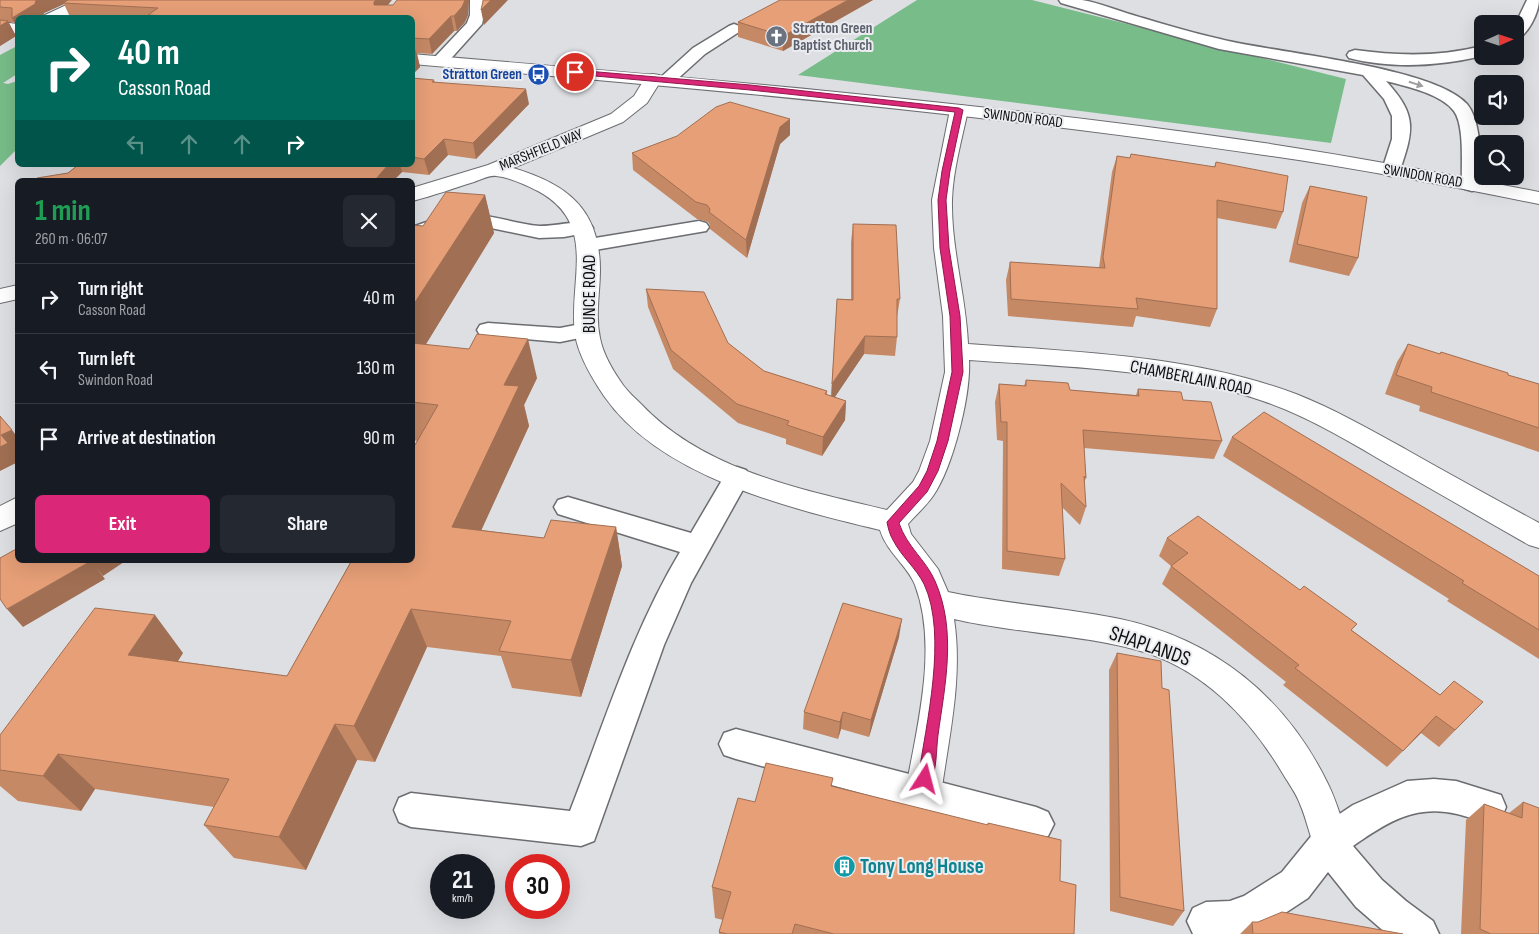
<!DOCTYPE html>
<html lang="en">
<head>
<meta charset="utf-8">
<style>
  body { margin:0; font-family:"Sofia Sans Condensed",sans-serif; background:#242831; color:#f1f3f6; height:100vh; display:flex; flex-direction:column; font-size:19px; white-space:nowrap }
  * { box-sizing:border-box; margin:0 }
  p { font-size:16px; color:#9ea1a6 }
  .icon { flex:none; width:28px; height:28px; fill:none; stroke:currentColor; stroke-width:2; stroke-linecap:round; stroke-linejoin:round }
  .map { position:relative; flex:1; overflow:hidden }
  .panel { position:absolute; left:15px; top:178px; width:400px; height:385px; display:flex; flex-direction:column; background:#171b24; border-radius:8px; box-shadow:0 5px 20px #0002 }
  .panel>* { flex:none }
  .banner { position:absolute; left:15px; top:15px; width:400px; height:152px; border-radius:8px; box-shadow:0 5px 20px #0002; background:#00695c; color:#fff; overflow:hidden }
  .needle { width:32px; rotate:87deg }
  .controls { position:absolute; left:1474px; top:15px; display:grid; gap:10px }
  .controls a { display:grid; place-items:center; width:50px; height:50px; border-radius:8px; background:#171b24; box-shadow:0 5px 20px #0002; font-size:25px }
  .speed { position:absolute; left:430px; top:854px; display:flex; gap:10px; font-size:25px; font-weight:700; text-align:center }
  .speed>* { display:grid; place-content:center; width:65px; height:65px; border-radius:50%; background:#171b24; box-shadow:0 5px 20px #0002; line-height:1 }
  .speed small { font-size:12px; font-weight:400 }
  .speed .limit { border:8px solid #d22; background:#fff; color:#111 }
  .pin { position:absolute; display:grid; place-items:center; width:42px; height:42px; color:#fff; margin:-21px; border:2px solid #fff; border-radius:50%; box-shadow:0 1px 5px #0007 }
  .me { position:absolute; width:55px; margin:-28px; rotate:9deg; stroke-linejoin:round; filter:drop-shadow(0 0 4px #0008) }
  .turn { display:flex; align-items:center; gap:18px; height:105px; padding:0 20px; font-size:22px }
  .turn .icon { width:65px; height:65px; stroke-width:2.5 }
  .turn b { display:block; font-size:35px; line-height:42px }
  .lanes { display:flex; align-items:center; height:48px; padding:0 20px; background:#0003; justify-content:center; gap:25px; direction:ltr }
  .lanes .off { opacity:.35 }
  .round { display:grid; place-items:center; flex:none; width:52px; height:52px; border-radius:8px; background:#242831 }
  .overview { display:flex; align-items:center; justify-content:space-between; height:85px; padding:0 20px }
  h1 { font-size:30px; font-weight:700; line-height:38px; color:#1e9e55 }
  .button { display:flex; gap:10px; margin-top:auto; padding:10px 20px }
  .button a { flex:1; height:58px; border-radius:8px; background:#db2777; color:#fff; font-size:20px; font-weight:700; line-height:58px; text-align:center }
  .button a+a { background:#242831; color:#f1f3f6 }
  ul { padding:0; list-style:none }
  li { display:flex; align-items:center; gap:15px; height:70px; padding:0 20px; border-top:1px solid #363941 }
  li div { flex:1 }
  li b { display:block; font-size:19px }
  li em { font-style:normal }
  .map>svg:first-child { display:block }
  .forest { fill:#77bc89 }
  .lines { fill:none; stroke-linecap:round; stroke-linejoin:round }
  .lane-casing { stroke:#6c6d71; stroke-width:3 }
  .street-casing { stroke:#6c6d71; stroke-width:2 }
  .secondary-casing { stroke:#6c6d71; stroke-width:2 }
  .lane { fill:#fff; fill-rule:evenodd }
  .street { fill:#fff; fill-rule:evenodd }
  .secondary { fill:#fff; fill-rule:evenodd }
  .wall { fill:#c68966 }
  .shaded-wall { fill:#a16f53 }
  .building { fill:#e69f77; stroke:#a16f53 }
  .oneway { fill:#9f9fa0 }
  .route { fill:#db2777; stroke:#8e194d }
  .labels { text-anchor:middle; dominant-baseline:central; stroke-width:4; stroke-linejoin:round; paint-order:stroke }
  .far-worship-label { font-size:15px; font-weight:bold; fill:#5b616d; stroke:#ebecf0; text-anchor:start }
  .far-transit-label { font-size:15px; font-weight:bold; fill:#164399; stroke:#ebecf0; text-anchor:end }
  .far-street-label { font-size:15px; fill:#101012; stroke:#ebecf0 }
  .street-label { font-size:18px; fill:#101012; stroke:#ebecf0 }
  .near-street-label { font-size:21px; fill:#101012; stroke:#ebecf0 }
  .near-culture-label { font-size:21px; font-weight:bold; fill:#0d838f; stroke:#ebecf0; text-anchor:start }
</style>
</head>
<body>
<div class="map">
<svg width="1539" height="934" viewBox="0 0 1539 934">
  <rect width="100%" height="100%" fill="#dedfe3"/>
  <path class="forest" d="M 917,0 L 1032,0 L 1346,79 L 1331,143 L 798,75 Z
    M 17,46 L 17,74 L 3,83 L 8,84 L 17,81 L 17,149 L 0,166 L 0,55 Z"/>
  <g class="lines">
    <defs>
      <path id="lane" d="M 470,0 L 484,0 L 484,15 L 482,24 L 446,64 L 434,64 L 432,61 L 434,58 L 467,23 L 470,15 Z
        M 1059,0 C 1066,0 1074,0 1082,0 C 1100,3 1118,11 1136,16 C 1164,24 1192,33 1220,39 C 1274,53 1433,66 1467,104 C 1482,122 1480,162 1482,185 L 1479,189 L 1472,191 L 1465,189 L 1462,185 C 1461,166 1465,126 1454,111 C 1441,94 1406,86 1386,81 C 1417,115 1414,129 1400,170 L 1398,174 L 1391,176 L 1384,174 L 1382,170 L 1392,139 L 1392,116 L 1384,99 L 1363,75 L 1219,49 L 1061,3 Z
        M 1527,0 L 1539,0 C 1539,12 1528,36 1515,40 L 1515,25 Z
        M 734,24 L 739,26 L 742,29 L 739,32 L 705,54 L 673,83 L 661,83 L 659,80 L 661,77 L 693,48 L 729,26 Z
        M 1482,46 L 1482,56 C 1440,66 1392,69 1349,58 L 1347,55 L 1349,52 L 1355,50 C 1398,56 1440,57 1482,46 Z
        M 468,214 C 493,215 516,224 540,226 C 557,226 575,220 590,224 L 593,228 L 590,232 L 564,237 L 539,238 L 491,228 L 468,226 L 440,230 L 412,242 L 412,227 L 415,226 L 444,216 Z
        M 699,221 L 706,223 L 709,227 L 706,231 L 589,251 L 582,249 L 579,245 L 582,241 L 589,239 Z
        M 488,323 L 560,328 L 586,323 L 594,325 L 597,330 L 594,335 L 560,342 L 480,335 L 477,330 L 480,325 Z
        M 737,467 L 746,470 L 750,477 L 691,583 L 664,645 L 594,841 L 581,846 L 411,827 L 399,822 L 394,810 L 399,798 L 411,793 L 570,811 C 604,724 632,632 680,552 L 558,514 L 554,507 L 558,500 L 568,497 L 691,533 L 728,470 Z
        M 736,729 L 1036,807 L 1048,812 L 1054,824 L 1048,836 L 1036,841 L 736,759 L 724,755 L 719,744 L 724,733 Z
        M 1434,779 L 1456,781 L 1501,795 L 1506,807 L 1501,819 C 1482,826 1476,818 1457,814 C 1415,804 1386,823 1353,846 L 1382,880 L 1406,901 L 1433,921 L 1439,934 L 1387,934 L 1356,907 L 1328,872 L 1308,898 L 1267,925 L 1244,934 L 1193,934 L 1187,921 L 1193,908 L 1206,902 L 1230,901 L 1244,896 L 1282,872 L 1317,829 L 1353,805 L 1407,781 Z"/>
      <path id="street" d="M 77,0 L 97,0 L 94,3 L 64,18 L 44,18 L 45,15 Z
        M 653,74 L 659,75 L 662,79 L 647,103 L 623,122 L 513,168 C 567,184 600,209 600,270 C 600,292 595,315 600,338 C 603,354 613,371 623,385 C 628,392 635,398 641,404 C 703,470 802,490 887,510 L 913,482 L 919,471 L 930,441 L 945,372 L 943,316 L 934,248 L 932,200 L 950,110 L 953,106 L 959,105 L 965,106 L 968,110 C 962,139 953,170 952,200 C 951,248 966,296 968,344 C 1078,352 1191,355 1296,394 C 1334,409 1371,430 1407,450 C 1451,475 1495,499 1539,523 L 1539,548 L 1529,545 C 1483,519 1437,492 1391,466 C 1350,442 1309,417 1263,401 C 1169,369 1067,367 969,360 C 971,395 953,467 933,496 C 926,506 916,515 908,524 L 911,534 L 938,569 L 948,592 C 1005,604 1063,607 1120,619 C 1214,639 1286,697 1328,784 C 1337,802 1342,822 1349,841 L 1343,854 L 1330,859 L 1317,854 C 1310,838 1307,820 1300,804 C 1296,793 1289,784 1283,774 C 1250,718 1201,667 1137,650 C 1077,634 1014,633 954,619 C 963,677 949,736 941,794 L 936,806 L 923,811 L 910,806 L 905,794 C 916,730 939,648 915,585 C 908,566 887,553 880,530 C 789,508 660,477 604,396 C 592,378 578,355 575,334 C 568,281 599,224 538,191 C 526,185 509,177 496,176 C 489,175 480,180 474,182 C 454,188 433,196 412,201 L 412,188 L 488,165 L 611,114 L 634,96 L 647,75 Z
        M 18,285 L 18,299 L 0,303 L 0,289 Z
        M 18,497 L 18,523 L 0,531 L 0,506 Z"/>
      <path id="secondary" d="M 0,22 L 18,24 L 18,34 L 0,32 Z
        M 412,54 C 697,78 981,102 1264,143 C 1356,157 1448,174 1539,192 L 1539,204 C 1448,186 1356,168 1264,155 C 981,113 697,88 412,64 Z"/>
    </defs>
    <use href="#lane" class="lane-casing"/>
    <use href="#street" class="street-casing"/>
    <use href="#secondary" class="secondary-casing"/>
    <use href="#lane" class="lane"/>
    <use href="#street" class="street"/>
    <use href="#secondary" class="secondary"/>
  </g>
  <path class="wall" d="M 0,0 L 388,5 L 468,15 L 465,22 L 457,31 L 454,31 L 432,54 L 417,53 L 420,67 L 412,75 L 412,18 L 77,18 L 70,17 L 64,4 L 44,13 L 43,18 L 18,18 L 18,29 L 14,22 L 8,22 L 16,36 L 0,46 Z
    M 873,0 L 783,51 L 738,37 L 738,22 Z
    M 412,78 L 434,80 L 435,82 L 529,104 L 476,159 L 448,155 L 429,175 L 402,172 L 394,180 L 36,180 L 68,173 L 78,165 L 412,165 Z
    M 790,119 L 790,135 L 780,144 L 747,258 L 710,229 L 710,225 L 708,222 L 697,219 L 633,170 L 632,153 Z
    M 1131,154 L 1214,167 L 1216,162 L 1283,212 L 1276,229 L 1217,218 L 1217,309 L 1210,327 L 1136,316 L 1133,327 L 1008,316 L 1006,280 L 1010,262 L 1099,268 L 1112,172 L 1117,156 L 1130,158 Z
    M 1310,186 L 1358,258 L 1349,276 L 1289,262 L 1302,203 Z
    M 485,195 L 494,233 L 426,344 L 537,378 L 524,405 L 529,426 L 481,530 L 544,538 L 616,527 L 622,566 L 581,697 L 512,688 L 501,656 L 427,647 L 375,762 L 357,760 L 306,870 L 234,858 L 204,825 L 214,807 L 95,789 L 81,811 L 18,801 L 0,786 L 0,735 L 183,653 L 178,661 L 287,676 L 418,441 L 412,440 L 412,225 L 423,226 Z
    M 853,224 L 900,299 L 897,317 L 897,337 L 895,356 L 864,354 L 834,397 L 846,401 L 845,420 L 822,456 L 786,444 L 786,439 L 738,423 L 673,369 L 648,307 L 646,289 L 728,343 L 764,371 L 827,391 L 827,395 L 831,396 L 837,299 L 851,299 L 851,242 Z
    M 1408,344 L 1439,354 L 1441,352 L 1508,375 L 1539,384 L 1539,452 L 1419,411 L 1420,406 L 1385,394 L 1397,362 Z
    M 1026,380 L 1070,390 L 1136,395 L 1138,389 L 1183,400 L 1222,441 L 1214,459 L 1084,448 L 1086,478 L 1084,483 L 1086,507 L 1080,525 L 1062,507 L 1065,559 L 1059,576 L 1002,569 L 1003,441 L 997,440 L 995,402 L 999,384 L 1024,386 Z
    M 1232,437 L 1539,576 L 1539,659 L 1447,601 L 1449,599 L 1223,456 Z
    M 1167,538 L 1353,631 L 1440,695 L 1483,702 L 1439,747 L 1421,733 L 1387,767 L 1283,685 L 1286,682 L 1162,584 L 1171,566 L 1159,556 Z
    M 899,637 L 869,737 L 841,729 L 838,739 L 803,729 L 804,712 Z
    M 1117,653 L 1162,688 L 1184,911 L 1173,926 L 1110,911 L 1109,670 Z
    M 832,787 L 1060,881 L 1074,934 L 719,934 L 719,932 L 723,920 L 715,918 L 712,887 L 755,802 Z
    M 1523,802 L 1539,934 L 1461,934 L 1466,820 L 1484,804 L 1509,813 Z
    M 1252,922 L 1403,934 L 1240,934 Z"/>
  <path class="shaded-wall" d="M 36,0 L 73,0 L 63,3 L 64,4 L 44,13 L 43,18 L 18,18 L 18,29 L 12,18 Z
    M 376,0 L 392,0 L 378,17 L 374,5 L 374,2 Z
    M 465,0 L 469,0 L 468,15 L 465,22 L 457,31 L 454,16 Z
    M 491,0 L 508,0 L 484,25 L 481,10 Z
    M 848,0 L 873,0 L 783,51 L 783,36 Z
    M 451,16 L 454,31 L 432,54 L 429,39 Z
    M 8,21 L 16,36 L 0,46 L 0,26 Z
    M 416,51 L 420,67 L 412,75 L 412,55 Z
    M 526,89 L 529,104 L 476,159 L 473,143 Z
    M 790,119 L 790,135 L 780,144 L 747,258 L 746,240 L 780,127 Z
    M 444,139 L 448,155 L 429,175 L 424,159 Z
    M 388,165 L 400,165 L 402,172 L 394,180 L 375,180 Z
    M 485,195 L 494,233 L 412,367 L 412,307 Z
    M 865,336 L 864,354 L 831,403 L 832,384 Z
    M 528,339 L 537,378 L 524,405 L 529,426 L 465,566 L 452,527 L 504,385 Z
    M 846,401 L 845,420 L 822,456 L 823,437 Z
    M 12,430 L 18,438 L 18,452 L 16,453 L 18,455 L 18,462 L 0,471 L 0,447 L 1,435 Z
    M 616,527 L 622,566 L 581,697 L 571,660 Z
    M 90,560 L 127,560 L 103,576 Z
    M 91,561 L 105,579 L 23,627 L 7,609 Z
    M 411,609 L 427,647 L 375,762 L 354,726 Z
    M 155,615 L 183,653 L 158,692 L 128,655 Z
    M 902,619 L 899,637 L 869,737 L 871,720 Z
    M 843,712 L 841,729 L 838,739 L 840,722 Z
    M 1436,716 L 1421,733 L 1387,767 L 1403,751 Z
    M 335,724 L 357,760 L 306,870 L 279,837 Z
    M 58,754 L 95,789 L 81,811 L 43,776 Z"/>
  <path class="building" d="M 0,0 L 36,0 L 35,4 L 12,18 L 12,8 L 0,7 Z
    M 68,0 L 376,0 L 374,2 L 374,5 L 393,5 L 397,0 L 465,0 L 462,7 L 454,16 L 451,16 L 429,39 L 412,38 L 412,18 L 167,18 L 168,16 L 148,15 L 158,8 L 63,3 Z
    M 483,0 L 491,0 L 481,10 L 483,1 Z
    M 780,0 L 848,0 L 783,36 L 738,22 Z
    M 0,20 L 8,21 L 0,26 Z
    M 412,51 L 416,51 L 412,55 Z
    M 412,78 L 434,80 L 432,82 L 526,89 L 473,143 L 444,139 L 424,159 L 412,157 Z
    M 730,102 L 790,119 L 780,127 L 746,240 L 709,212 L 710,209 L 707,205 L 696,202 L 632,153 L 677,136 L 716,107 Z
    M 1131,154 L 1215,167 L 1216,162 L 1288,176 L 1283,212 L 1217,200 L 1217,309 L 1136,298 L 1138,309 L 1011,299 L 1010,262 L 1105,268 L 1103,257 L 1117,156 L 1130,158 Z
    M 78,165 L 388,165 L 375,180 L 36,180 L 37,178 L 68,173 Z
    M 1310,186 L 1367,197 L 1358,258 L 1297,244 Z
    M 446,192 L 485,195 L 412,307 L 412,225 L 423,226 Z
    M 853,224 L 896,225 L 900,299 L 897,299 L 897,337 L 865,336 L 832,384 L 837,299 L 853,300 Z
    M 646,289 L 704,292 L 728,343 L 764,371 L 827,391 L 825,394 L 846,401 L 823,437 L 787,425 L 789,421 L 737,404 L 671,350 Z
    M 477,334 L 528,339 L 504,385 L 519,386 L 452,527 L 544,538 L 551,520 L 616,527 L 571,660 L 499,651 L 511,621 L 411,609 L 354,726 L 335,724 L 279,837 L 204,825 L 229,779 L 58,754 L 43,776 L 0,770 L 0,735 L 95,608 L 155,615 L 128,655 L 287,676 L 352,560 L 412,560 L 412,450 L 438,405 L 412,402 L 412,343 L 469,349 Z
    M 1408,344 L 1440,354 L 1441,352 L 1508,373 L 1508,375 L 1539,384 L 1539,428 L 1431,392 L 1432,387 L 1396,375 Z
    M 1026,380 L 1068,383 L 1070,390 L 1139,396 L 1138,389 L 1181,392 L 1183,400 L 1211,402 L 1222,441 L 1083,430 L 1086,478 L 1084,476 L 1086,507 L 1061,483 L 1065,559 L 1007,551 L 1007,422 L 1001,422 L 999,384 L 1026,386 Z
    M 1264,412 L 1539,576 L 1539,630 L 1462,583 L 1464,581 L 1232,437 Z
    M 0,416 L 12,430 L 1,435 L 8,443 L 0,447 Z
    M 1198,516 L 1300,590 L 1304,586 L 1357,624 L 1351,630 L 1440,695 L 1454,681 L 1483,702 L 1455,730 L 1436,716 L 1403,751 L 1295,668 L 1299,665 L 1171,566 L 1188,553 L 1167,538 Z
    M 18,548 L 18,560 L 90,560 L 91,561 L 7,609 L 0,599 L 0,558 Z
    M 843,603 L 902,619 L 871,720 L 843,712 L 840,722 L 804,712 Z
    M 1117,653 L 1161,661 L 1162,688 L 1169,690 L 1184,911 L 1120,897 Z
    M 766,763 L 833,778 L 831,786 L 988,825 L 988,823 L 1061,840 L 1060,881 L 1076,885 L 1074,934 L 834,934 L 795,924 L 792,934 L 727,934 L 719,932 L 731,892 L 712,887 L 738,798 L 755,802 Z
    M 1523,802 L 1539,808 L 1539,934 L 1491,934 L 1480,929 L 1484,804 L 1522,818 Z
    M 1282,912 L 1403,934 L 1253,934 L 1252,922 L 1258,922 Z"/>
  <defs><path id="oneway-solid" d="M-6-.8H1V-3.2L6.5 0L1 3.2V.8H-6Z" transform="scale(1.25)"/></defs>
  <use class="oneway" href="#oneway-solid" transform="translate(1416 84) rotate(17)"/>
  <path class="route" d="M 575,70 L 750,85 L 959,108 L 963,110 L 950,171 L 946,200 L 949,248 L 960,316 L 963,372 L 948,441 L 938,471 L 927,492 L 899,523 C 907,547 926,560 935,581 C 957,631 945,684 938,735 C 936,751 937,770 930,784 L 925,786 L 920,784 L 918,779 C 926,724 948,635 924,584 C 916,568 901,556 893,540 C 890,535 888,528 887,522 L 919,486 L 927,471 L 937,441 L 952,372 L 950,316 L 940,248 L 938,200 L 942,171 L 955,112 L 750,90 L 573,74 L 573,71 Z"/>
  <defs>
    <symbol id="church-disc" viewBox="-11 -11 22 22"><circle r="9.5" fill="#6b7280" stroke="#ebecf0"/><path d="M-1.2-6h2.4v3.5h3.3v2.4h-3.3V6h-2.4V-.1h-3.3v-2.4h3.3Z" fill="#fff"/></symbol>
    <symbol id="bus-disc" viewBox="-11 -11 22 22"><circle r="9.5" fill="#1a4fb4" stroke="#ebecf0"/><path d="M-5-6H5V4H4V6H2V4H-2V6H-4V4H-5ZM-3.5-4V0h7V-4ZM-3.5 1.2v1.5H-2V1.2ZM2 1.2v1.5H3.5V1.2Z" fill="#fff"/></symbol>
    <symbol id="building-disc" viewBox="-11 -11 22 22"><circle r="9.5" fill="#0f9aa8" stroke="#ebecf0"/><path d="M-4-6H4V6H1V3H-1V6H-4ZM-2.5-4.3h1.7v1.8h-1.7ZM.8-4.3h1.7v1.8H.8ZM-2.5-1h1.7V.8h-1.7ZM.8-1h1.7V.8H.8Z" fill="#fff"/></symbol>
  </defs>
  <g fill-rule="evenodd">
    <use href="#church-disc" x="764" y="24" width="25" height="25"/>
    <use href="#bus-disc" x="526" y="62" width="25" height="25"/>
    <use href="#building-disc" x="832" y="854" width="25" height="25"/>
  </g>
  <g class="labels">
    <g class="far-worship-label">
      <text x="793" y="28">Stratton Green<tspan x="793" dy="17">Baptist Church</tspan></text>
    </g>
    <g class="far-transit-label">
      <text x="522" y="74">Stratton Green</text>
    </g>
    <g class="far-street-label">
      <text transform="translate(1023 118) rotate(7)">SWINDON ROAD</text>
      <text transform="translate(541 150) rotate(-22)">MARSHFIELD WAY</text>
      <text transform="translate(1423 176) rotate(10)">SWINDON ROAD</text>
    </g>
    <g class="street-label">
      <text transform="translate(589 294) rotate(-90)">BUNCE ROAD</text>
      <text transform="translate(1191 378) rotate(11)">CHAMBERLAIN ROAD</text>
    </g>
    <g class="near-street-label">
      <text transform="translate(1150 646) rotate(19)">SHAPLANDS</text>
    </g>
    <g class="near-culture-label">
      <text x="860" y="866">Tony Long House</text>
    </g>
  </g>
</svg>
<div class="controls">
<a><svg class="needle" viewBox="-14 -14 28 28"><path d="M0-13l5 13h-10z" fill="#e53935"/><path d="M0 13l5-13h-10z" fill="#9ea1a6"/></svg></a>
<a><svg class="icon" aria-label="sound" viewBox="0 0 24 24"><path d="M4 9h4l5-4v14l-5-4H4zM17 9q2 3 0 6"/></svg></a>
<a><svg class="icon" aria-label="search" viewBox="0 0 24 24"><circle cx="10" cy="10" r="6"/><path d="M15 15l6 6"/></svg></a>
</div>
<div class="speed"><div>21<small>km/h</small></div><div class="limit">30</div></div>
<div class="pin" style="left:575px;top:72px;background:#d93025"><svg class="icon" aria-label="arrive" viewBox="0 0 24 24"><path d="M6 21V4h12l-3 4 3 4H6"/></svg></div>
<svg class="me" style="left:925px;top:779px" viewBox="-20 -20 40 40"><path d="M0-17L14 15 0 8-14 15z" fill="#db2777" stroke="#fff" stroke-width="4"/></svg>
<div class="banner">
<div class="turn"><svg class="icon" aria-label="right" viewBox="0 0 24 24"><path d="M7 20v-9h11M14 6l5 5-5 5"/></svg><div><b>40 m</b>Casson Road</div></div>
<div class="lanes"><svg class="icon off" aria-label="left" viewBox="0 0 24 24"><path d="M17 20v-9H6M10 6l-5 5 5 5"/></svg><svg class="icon off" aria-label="ahead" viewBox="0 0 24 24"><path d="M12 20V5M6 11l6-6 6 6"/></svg><svg class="icon off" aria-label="ahead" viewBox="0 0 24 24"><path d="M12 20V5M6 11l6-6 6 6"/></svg><svg class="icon" aria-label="right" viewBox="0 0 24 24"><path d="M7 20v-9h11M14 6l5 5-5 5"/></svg></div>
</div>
<section class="panel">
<div class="overview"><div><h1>1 min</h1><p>260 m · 06:07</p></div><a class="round"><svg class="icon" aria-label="close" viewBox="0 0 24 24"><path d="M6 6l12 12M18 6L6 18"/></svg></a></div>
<ul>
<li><svg class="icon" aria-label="right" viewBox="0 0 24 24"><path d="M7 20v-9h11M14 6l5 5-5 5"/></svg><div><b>Turn right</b><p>Casson Road</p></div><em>40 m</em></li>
<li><svg class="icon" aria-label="left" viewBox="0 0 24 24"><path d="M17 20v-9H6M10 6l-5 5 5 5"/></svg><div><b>Turn left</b><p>Swindon Road</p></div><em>130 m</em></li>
<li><svg class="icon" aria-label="arrive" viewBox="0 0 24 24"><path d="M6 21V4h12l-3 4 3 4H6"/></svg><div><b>Arrive at destination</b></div><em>90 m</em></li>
</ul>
<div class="button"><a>Exit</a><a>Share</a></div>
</section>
</div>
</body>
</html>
